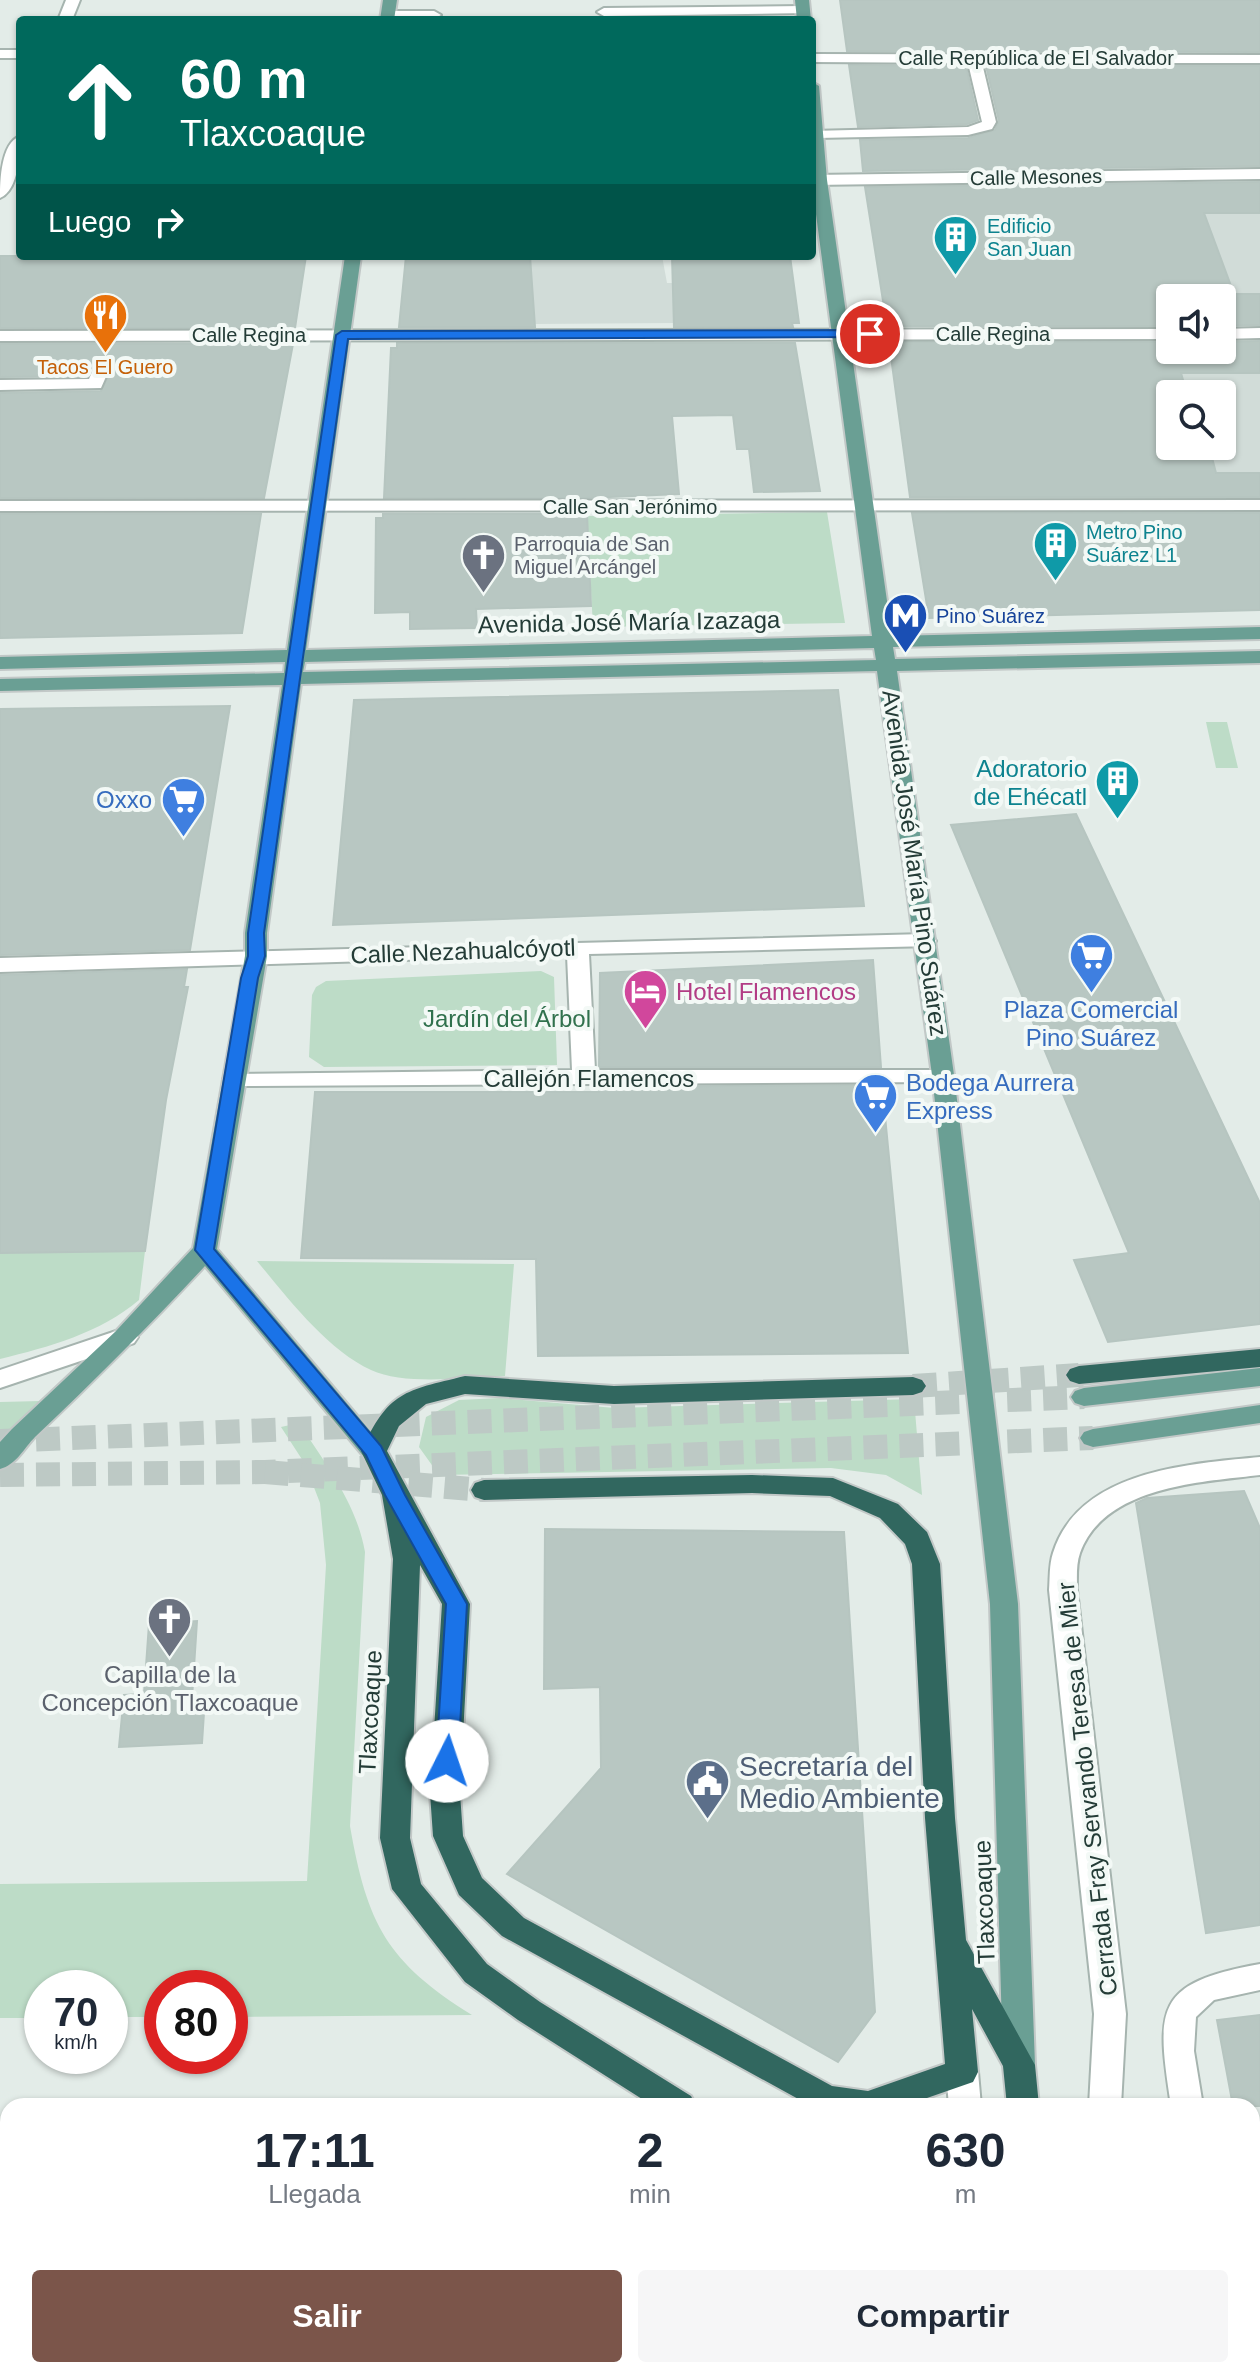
<!DOCTYPE html>
<html lang="es">
<head>
<meta charset="utf-8">
<style>
  body { margin:0; font-family:Helvetica,sans-serif; background:#f6f6f7; color:#1f2937; height:100vh; display:flex; flex-direction:column; font-size:30px; white-space:nowrap }
  * { box-sizing:border-box; margin:0 }
  p { font-size:26px; color:#747a83 }
  .icon { flex:none; width:44px; height:44px; fill:none; stroke:currentColor; stroke-width:2; stroke-linecap:round; stroke-linejoin:round }
  .map { position:relative; flex:1; overflow:hidden }
  .details { position:absolute; left:0px; top:2098px; width:1260px; height:280px; display:flex; flex-direction:column; background:#fff; border-radius:24px 24px 0 0; box-shadow:0 2px 6px #0004 }
  .details>* { flex:none }
  .hud { position:absolute; left:16px; top:16px; width:800px; height:244px; border-radius:8px; box-shadow:0 2px 6px #0004; background:#00695c; color:#fff; overflow:hidden }
  .tools { position:absolute; left:1156px; top:284px; display:grid; gap:16px }
  .tools a { display:grid; place-items:center; width:80px; height:80px; border-radius:8px; background:#fff; box-shadow:0 2px 6px #0004; font-size:40px }
  .speed { position:absolute; left:24px; top:1970px; display:flex; gap:16px; font-size:40px; font-weight:700; text-align:center }
  .speed>* { display:grid; place-content:center; width:104px; height:104px; border-radius:50%; background:#fff; box-shadow:0 2px 6px #0004; line-height:1 }
  .speed small { font-size:20px; font-weight:400 }
  .speed .limit { border:12px solid #d22; background:#fff; color:#111 }
  .pin { position:absolute; display:grid; place-items:center; width:68px; height:68px; color:#fff; margin:-34px; border:4px solid #fff; border-radius:50%; box-shadow:0 2px 8px #0007 }
  .me { position:absolute; width:88px; margin:-44px; rotate:4deg; stroke-linejoin:round; filter:drop-shadow(0 0 6px #0008) }
  .turn { display:flex; align-items:center; gap:28px; height:168px; padding:0 32px; font-size:36px }
  .turn .icon { width:104px; height:104px; stroke-width:2.5 }
  .turn b { display:block; font-size:56px; line-height:68px }
  .then { display:flex; align-items:center; height:76px; padding:0 32px; background:#0003; gap:16px; font-size:30px }
  .eta { display:flex; justify-content:space-evenly; align-items:center; height:136px; text-align:center }
  .eta b { font-size:48px; font-weight:700; line-height:56px }
  .cta { display:flex; gap:16px; margin-top:auto; padding:16px 32px }
  .cta a { flex:1; height:92px; border-radius:8px; background:#7b554a; color:#fff; font-size:32px; font-weight:700; line-height:92px; text-align:center }
  .cta a+a { background:#f6f6f7; color:#1f2937 }
  .map>svg:first-child { display:block }
  .built { fill:#d1dcd8; fill-rule:evenodd }
  .green { fill:#bddcc7 }
  .building { fill:#b8c7c2; stroke:#b6c5c0; stroke-width:2 }
  .lines { fill:none; stroke-linecap:round; stroke-linejoin:round }
  .major-tunnel { stroke:#bdc9c5; stroke-width:24; stroke-dasharray:24 12; stroke-linecap:butt }
  .highway-tunnel { stroke:#bdc9c5; stroke-width:24; stroke-dasharray:24 12; stroke-linecap:butt }
  .minor-casing { stroke:#a6b4af; stroke-width:4 }
  .major-casing { stroke:#c2c8c7; stroke-width:4 }
  .highway-casing { stroke:#c2c8c7; stroke-width:4 }
  .minor { fill:#fff; fill-rule:evenodd }
  .major { fill:#6a9f94; fill-rule:evenodd }
  .highway { fill:#31675f; fill-rule:evenodd }
  .route { fill:#1a73e8; stroke:#114b97; stroke-width:2 }
  .labels { text-anchor:middle; dominant-baseline:central; stroke-width:8; stroke-linejoin:round; paint-order:stroke }
  .far-street-label { font-size:20px; fill:#243c37; stroke:#f3f9f6 }
  .far-culture-label { font-size:20px; fill:#0d838f; stroke:#f3f9f6; text-anchor:start }
  .far-food-label { font-size:20px; fill:#c56008; stroke:#f3f9f6 }
  .far-worship-label { font-size:20px; fill:#5b616d; stroke:#f3f9f6; text-anchor:start }
  .far-transit-label { font-size:20px; fill:#164399; stroke:#f3f9f6; text-anchor:start }
  .street-label { font-size:24px; fill:#243c37; stroke:#f3f9f6 }
  .culture-label { font-size:24px; fill:#0d838f; stroke:#f3f9f6; text-anchor:end }
  .shop-label { font-size:24px; fill:#366cbe; stroke:#f3f9f6; text-anchor:end }
  .hotel-label { font-size:24px; fill:#b23c85; stroke:#f3f9f6; text-anchor:start }
  .park-label { font-size:24px; fill:#30714d; stroke:#f3f9f6 }
  .worship-label { font-size:24px; fill:#5b616d; stroke:#f3f9f6 }
  .near-service-label { font-size:28px; fill:#4e5e75; stroke:#f3f9f6; text-anchor:start }
</style>
</head>
<body>
<div class="map">
<svg width="1260" height="2378" viewBox="0 0 1260 2378">
  <rect width="100%" height="100%" fill="#e3ece8"/>
  <path class="built" d="M 1260,213 L 1260,294 L 1234,294 L 1211,233 L 1174,214 Z
    M 528,256 L 662,256 L 667,283 L 673,283 L 674,323 L 535,324 Z
    M 1260,343 L 1260,491 L 1115,492 L 1170,350 L 1222,350 ZM 1170,394 L 1222,394 L 1222,446 L 1170,446 Z"/>
  <path class="green" d="M 827,512 L 845,623 L 593,627 L 587,516 Z
    M 1206,722 L 1227,722 L 1238,768 L 1216,768 Z
    M 541,971 L 554,977 L 557,1065 L 324,1067 L 309,1057 L 312,995 L 316,987 L 326,981 Z
    M 145,1251 L 139,1300 C 100,1333 49,1347 0,1359 L 0,1253 Z
    M 257,1261 L 514,1264 L 505,1376 C 467,1377 405,1386 371,1370 C 327,1350 287,1297 257,1261 Z
    M 500,1398 L 615,1408 L 914,1399 L 922,1495 L 886,1475 L 831,1468 L 439,1475 L 419,1447 L 426,1417 L 459,1400 Z
    M 41,1401 L 0,1441 L 0,1402 Z
    M 299,1423 C 326,1465 356,1502 365,1552 L 350,1826 C 367,1924 387,1962 472,2015 L 230,2017 L 230,1988 L 162,1988 L 162,2017 L 110,2017 L 110,1988 L 42,1988 L 42,2018 L 0,2018 L 0,1884 L 307,1881 L 326,1565 L 320,1503 L 305,1464 L 281,1427 Z"/>
  <path class="building" d="M 840,0 L 1260,0 L 1260,52 L 847,51 Z
    M 849,65 L 966,66 L 978,120 L 967,124 L 858,127 Z
    M 986,66 L 1260,66 L 1260,166 L 863,171 L 860,140 L 968,138 L 995,130 L 999,121 Z
    M 1260,182 L 1260,213 L 1204,213 L 1234,294 L 1260,294 L 1260,325 L 1222,326 L 1222,298 L 1170,298 L 1170,326 L 887,326 L 865,187 Z
    M 0,256 L 306,256 L 295,328 L 0,328 Z
    M 406,256 L 530,256 L 535,327 L 399,327 Z
    M 672,256 L 790,256 L 799,323 L 792,323 L 793,327 L 674,327 Z
    M 1260,341 L 1260,373 L 1181,373 L 1187,394 L 1170,394 L 1170,446 L 1209,446 L 1216,473 L 1260,473 L 1260,497 L 910,497 L 889,342 L 1170,342 L 1170,350 L 1222,350 L 1222,342 Z
    M 397,343 L 795,343 L 820,491 L 754,492 L 749,449 L 737,449 L 733,415 L 672,416 L 679,494 L 586,498 L 384,498 L 391,348 L 397,348 Z
    M 0,344 L 293,344 L 264,498 L 0,498 L 0,393 L 101,391 L 115,362 L 106,355 L 98,356 L 87,376 L 0,377 Z
    M 912,513 L 1260,513 L 1260,610 L 929,618 Z
    M 0,514 L 261,514 L 242,633 L 0,638 Z
    M 383,514 L 587,514 L 591,606 L 476,609 L 477,628 L 410,629 L 410,612 L 375,613 L 376,518 L 383,518 Z
    M 838,690 L 864,906 L 333,925 L 354,700 Z
    M 230,706 L 190,950 L 0,955 L 0,709 Z
    M 1076,814 L 1260,1203 L 1260,1324 L 1108,1342 L 1074,1260 L 1129,1253 L 951,825 Z
    M 873,960 L 881,1067 L 599,1067 L 600,973 Z
    M 187,969 L 184,987 L 188,987 L 166,1100 L 145,1251 L 0,1253 L 0,975 Z
    M 882,1085 L 908,1353 L 538,1356 L 536,1259 L 301,1258 L 315,1092 L 599,1092 L 599,1087 Z
    M 1244,1491 L 1260,1528 L 1260,1925 L 1206,1933 L 1136,1503 L 1147,1498 Z
    M 545,1529 L 844,1532 L 875,2012 L 838,2062 L 507,1874 L 601,1768 L 600,1687 L 544,1689 Z
    M 197,1621 L 192,1698 L 205,1697 L 202,1743 L 119,1747 L 124,1695 L 144,1694 L 149,1624 Z
    M 1260,2015 L 1260,2106 L 1233,2106 L 1217,2020 Z"/>
  <g class="lines">
    <path class="major-tunnel" d="M 0,1441 L 1084,1397
      M 0,1475 L 265,1472 L 1093,1438"/>
    <path class="highway-tunnel" d="M 913,1386 L 1079,1375
      M 265,1472 L 484,1490"/>
    <defs>
      <path id="minor" d="M 66,0 L 80,0 L 72,20 L 58,20 Z
        M 803,6 L 810,10 L 808,13 L 604,16 L 597,12 L 604,8 Z
        M 388,11 L 434,11 L 441,15 L 434,19 L 383,18 L 381,15 Z
        M 0,50 L 20,50 L 20,58 L 0,58 Z
        M 812,54 L 1260,55 L 1260,63 L 982,63 L 996,122 L 992,129 L 968,135 L 817,138 L 812,137 L 812,131 L 968,127 L 982,122 L 968,63 L 812,62 Z
        M 20,136 C 20,153 19,190 0,198 C 0,180 1,143 20,136 Z
        M 1260,169 L 1260,179 L 812,185 L 812,175 Z
        M 1260,328 L 1260,338 L 1222,339 L 1222,329 Z
        M 1170,329 L 1170,339 L 0,341 L 0,331 Z
        M 104,358 L 112,363 L 101,388 L 0,390 L 0,380 L 89,379 L 98,359 Z
        M 1260,500 L 1260,510 L 0,511 L 0,501 Z
        M 925,934 L 933,936 L 936,941 L 933,946 L 589,954 L 595,1070 L 951,1070 L 954,1075 L 951,1080 L 943,1082 L 235,1086 L 227,1084 L 223,1079 L 227,1074 L 572,1070 L 567,955 L 0,972 L 0,958 Z
        M 125,1328 L 134,1331 L 138,1337 L 134,1343 L 0,1388 L 0,1370 Z
        M 1260,1457 L 1260,1475 C 1202,1482 1104,1486 1080,1553 C 1076,1564 1077,1578 1077,1590 L 1126,2014 L 1121,2106 L 1089,2106 L 1094,2014 L 1049,1590 C 1050,1578 1049,1565 1053,1553 C 1079,1470 1189,1464 1260,1457 Z
        M 1260,1964 L 1260,1990 L 1214,2000 L 1196,2017 L 1194,2051 L 1203,2106 L 1171,2106 C 1156,2008 1154,1983 1260,1964 Z
        M 962,2058 L 973,2062 L 978,2072 L 981,2106 L 949,2106 L 946,2072 L 951,2062 Z
        M 0,2315 L 8,2315 L 8,2347 L 0,2347 Z
        M 245,2370 L 279,2370 L 279,2378 L 245,2378 Z
        M 972,2370 L 1006,2370 L 1007,2378 L 973,2378 Z
        M 1066,2370 L 1100,2370 L 1099,2378 L 1065,2378 Z
        M 1211,2370 L 1245,2370 L 1247,2378 L 1213,2378 Z"/>
      <path id="major" d="M 383,0 L 397,0 L 394,20 L 380,20 Z
        M 795,0 L 809,0 L 811,20 L 797,20 Z
        M 812,82 L 819,86 L 827,180 L 892,636 L 1260,627 L 1260,639 L 893,647 L 895,659 L 1260,651 L 1260,663 L 897,671 L 954,1075 L 1018,1604 L 1035,2065 L 1030,2075 L 1019,2078 L 1008,2075 L 1003,2065 L 990,1604 L 932,1075 L 877,671 L 301,684 L 267,933 L 267,956 L 217,1249 L 387,1451 L 383,1458 L 374,1460 L 365,1458 L 205,1266 C 150,1325 94,1381 35,1437 C 24,1448 16,1465 0,1469 L 0,1442 L 12,1429 L 116,1331 L 193,1248 L 245,956 L 245,933 L 282,685 L 0,691 L 0,679 L 284,673 L 285,662 L 0,669 L 0,657 L 287,650 L 345,256 L 361,256 L 306,650 L 872,636 L 812,184 ZM 874,648 L 876,660 L 303,672 L 305,662 Z
        M 1260,1368 L 1260,1386 L 1084,1406 L 1075,1403 L 1071,1397 L 1075,1391 L 1084,1388 Z
        M 1260,1405 L 1260,1423 L 1093,1447 L 1084,1444 L 1080,1438 L 1084,1432 L 1093,1429 Z"/>
      <path id="highway" d="M 1260,1349 L 1260,1367 L 1079,1384 L 1070,1381 L 1066,1375 L 1070,1369 L 1079,1366 Z
        M 465,1376 L 614,1386 L 913,1377 L 922,1380 L 926,1386 L 922,1392 L 913,1395 L 614,1404 L 465,1394 L 426,1404 L 399,1426 L 387,1451 L 470,1604 L 460,1793 L 463,1836 L 482,1878 L 524,1918 L 832,2086 L 868,2091 L 945,2064 L 925,1818 L 912,1564 L 905,1544 L 880,1518 L 830,1496 L 752,1493 L 484,1500 L 475,1497 L 471,1490 L 475,1483 L 484,1480 L 752,1475 L 833,1478 L 898,1504 L 927,1532 L 940,1564 L 955,1818 L 966,1940 L 1035,2065 L 1039,2106 L 1007,2106 L 1003,2066 L 972,2009 L 978,2072 L 973,2082 L 904,2106 L 811,2106 L 502,1936 L 459,1895 L 433,1836 L 430,1793 L 442,1604 L 420,1565 L 410,1838 L 421,1884 L 487,1964 L 540,2002 L 691,2096 L 696,2106 L 653,2106 L 518,2020 L 465,1982 L 392,1889 L 380,1838 L 393,1559 L 382,1495 L 361,1451 C 389,1391 404,1391 465,1376 Z
        M 1029,2370 L 1063,2370 L 1064,2378 L 1030,2378 Z"/>
    </defs>
    <use href="#minor" class="minor-casing"/>
    <use href="#major" class="major-casing"/>
    <use href="#highway" class="highway-casing"/>
    <use href="#minor" class="minor"/>
    <use href="#major" class="major"/>
    <use href="#highway" class="highway"/>
  </g>
  <path class="route" d="M 870,330 L 874,332 L 874,337 L 348,339 L 264,933 L 265,956 L 258,978 L 214,1249 L 381,1446 L 405,1495 L 467,1604 L 458,1761 L 455,1767 L 447,1770 L 439,1767 L 436,1761 L 446,1604 L 385,1495 L 366,1455 L 195,1250 L 241,978 L 248,956 L 248,933 L 336,335 L 342,331 Z"/>
  <defs>
    <symbol id="building-pin" viewBox="-11 -11 22 30"><path d="M0 17L-7.5 6A9.5 9.5 0 1 1 7.5 6Z" fill="#0f9aa8" stroke="#f3f9f6"/><path d="M-4-6H4V6H1V3H-1V6H-4ZM-2.5-4.3h1.7v1.8h-1.7ZM.8-4.3h1.7v1.8H.8ZM-2.5-1h1.7V.8h-1.7ZM.8-1h1.7V.8H.8Z" fill="#fff"/></symbol>
    <symbol id="restaurant-pin" viewBox="-11 -11 22 30"><path d="M0 17L-7.5 6A9.5 9.5 0 1 1 7.5 6Z" fill="#e8710a" stroke="#f3f9f6"/><path d="M-5-6h1v4h1v-4h1v4h1v-4h1v5L-1.5 .5V6h-2V.5L-5-1ZM5-6V6H3V1.5H1.5Q1.5-4 5-6Z" fill="#fff"/></symbol>
    <symbol id="church-pin" viewBox="-11 -11 22 30"><path d="M0 17L-7.5 6A9.5 9.5 0 1 1 7.5 6Z" fill="#6b7280" stroke="#f3f9f6"/><path d="M-1.2-6h2.4v3.5h3.3v2.4h-3.3V6h-2.4V-.1h-3.3v-2.4h3.3Z" fill="#fff"/></symbol>
    <symbol id="metro-pin" viewBox="-11 -11 22 30"><path d="M0 17L-7.5 6A9.5 9.5 0 1 1 7.5 6Z" fill="#1a4fb4" stroke="#f3f9f6"/><path d="M-5.5 5V-5H-3L0 0L3-5H5.5V5H3V-.5L0 4L-3-.5V5Z" fill="#fff"/></symbol>
    <symbol id="supermarket-pin" viewBox="-11 -11 22 30"><path d="M0 17L-7.5 6A9.5 9.5 0 1 1 7.5 6Z" fill="#3f7fe0" stroke="#f3f9f6"/><path d="M-6-5.5h2.5l.6 2H6L4.5 2H-2.5L-4.4-4H-6ZM-1.5 3.2a1.3 1.3 0 1 0 .1 0ZM3 3.2a1.3 1.3 0 1 0 .1 0Z" fill="#fff"/></symbol>
    <symbol id="hotel-pin" viewBox="-11 -11 22 30"><path d="M0 17L-7.5 6A9.5 9.5 0 1 1 7.5 6Z" fill="#d1479c" stroke="#f3f9f6"/><path d="M-6-4.5h1.5V1H6V5H4.5V3h-9V5H-6ZM-4 0a1.8 1.8 0 1 1 3.6 0ZM.5 0V-2.5h3Q6-2.5 6 0Z" fill="#fff"/></symbol>
    <symbol id="civic-pin" viewBox="-11 -11 22 30"><path d="M0 17L-7.5 6A9.5 9.5 0 1 1 7.5 6Z" fill="#5c6f8a" stroke="#f3f9f6"/><path d="M-.6-6.5H3V-4.5H.6V-3L4-1V1h2V6H-6V1h2V-1L-.6-3ZM-1.2 2.5V6h2.4V2.5Z" fill="#fff"/></symbol>
  </defs>
  <g fill-rule="evenodd">
    <use href="#building-pin" x="930" y="212" width="51" height="69"/>
    <use href="#restaurant-pin" x="80" y="290" width="51" height="69"/>
    <use href="#building-pin" x="1030" y="518" width="51" height="69"/>
    <use href="#church-pin" x="458" y="530" width="51" height="69"/>
    <use href="#metro-pin" x="880" y="590" width="51" height="69"/>
    <use href="#building-pin" x="1092" y="756" width="51" height="69"/>
    <use href="#supermarket-pin" x="158" y="774" width="51" height="69"/>
    <use href="#supermarket-pin" x="1066" y="930" width="51" height="69"/>
    <use href="#hotel-pin" x="620" y="966" width="51" height="69"/>
    <use href="#supermarket-pin" x="850" y="1070" width="51" height="69"/>
    <use href="#church-pin" x="144" y="1594" width="51" height="69"/>
    <use href="#civic-pin" x="682" y="1756" width="51" height="69"/>
  </g>
  <g class="labels">
    <g class="far-street-label">
      <text x="1036" y="58">Calle República de El Salvador</text>
      <text transform="translate(1036 177) rotate(-1)">Calle Mesones</text>
      <text x="993" y="334">Calle Regina</text>
      <text x="249" y="335">Calle Regina</text>
      <text x="630" y="507">Calle San Jerónimo</text>
    </g>
    <g class="far-culture-label">
      <text x="987" y="226">Edificio<tspan x="987" dy="23">San Juan</tspan></text>
      <text x="1086" y="532">Metro Pino<tspan x="1086" dy="23">Suárez L1</tspan></text>
    </g>
    <g class="far-food-label">
      <text x="105" y="367">Tacos El Guero</text>
    </g>
    <g class="far-worship-label">
      <text x="514" y="544">Parroquia de San<tspan x="514" dy="23">Miguel Arcángel</tspan></text>
    </g>
    <g class="far-transit-label">
      <text x="936" y="616">Pino Suárez</text>
    </g>
    <g class="street-label">
      <text transform="translate(629 622) rotate(-1)">Avenida José María Izazaga</text>
      <text transform="translate(915 863) rotate(82)">Avenida José María Pino Suárez</text>
      <text transform="translate(463 951) rotate(-2)">Calle Nezahualcóyotl</text>
      <text x="589" y="1078">Callejón Flamencos</text>
      <text transform="translate(370 1712) rotate(-87)">Tlaxcoaque</text>
      <text transform="translate(1087 1789) rotate(-96)">Cerrada Fray Servando Teresa de Mier</text>
      <text transform="translate(984 1902) rotate(-92)">Tlaxcoaque</text>
    </g>
    <g class="culture-label">
      <text x="1087" y="768">Adoratorio<tspan x="1087" dy="28">de Ehécatl</tspan></text>
    </g>
    <g class="shop-label">
      <text x="152" y="799">Oxxo</text>
      <text x="1091" y="1009" text-anchor="middle">Plaza Comercial<tspan x="1091" dy="28">Pino Suárez</tspan></text>
      <text x="906" y="1082" text-anchor="start">Bodega Aurrera<tspan x="906" dy="28">Express</tspan></text>
    </g>
    <g class="hotel-label">
      <text x="676" y="991">Hotel Flamencos</text>
    </g>
    <g class="park-label">
      <text x="507" y="1018">Jardín del Árbol</text>
    </g>
    <g class="worship-label">
      <text x="170" y="1674">Capilla de la<tspan x="170" dy="28">Concepción Tlaxcoaque</tspan></text>
    </g>
    <g class="near-service-label">
      <text x="739" y="1766">Secretaría del<tspan x="739" dy="32">Medio Ambiente</tspan></text>
    </g>
  </g>
</svg>
<div class="tools">
<a><svg class="icon" aria-label="sound" viewBox="0 0 24 24"><path d="M4 9h4l5-4v14l-5-4H4zM17 9q2 3 0 6"/></svg></a>
<a><svg class="icon" aria-label="search" viewBox="0 0 24 24"><circle cx="10" cy="10" r="6"/><path d="M15 15l6 6"/></svg></a>
</div>
<div class="speed"><div>70<small>km/h</small></div><div class="limit">80</div></div>
<div class="pin" style="left:870px;top:334px;background:#d93025"><svg class="icon" aria-label="arrive" viewBox="0 0 24 24"><path d="M6 21V4h12l-3 4 3 4H6"/></svg></div>
<svg class="me" style="left:447px;top:1761px" viewBox="-20 -20 40 40"><circle r="19" fill="#fff"/><path d="M0-13L10 11 0 6-10 11z" fill="#1a73e8"/></svg>
<div class="hud">
<div class="turn"><svg class="icon" aria-label="ahead" viewBox="0 0 24 24"><path d="M12 20V5M6 11l6-6 6 6"/></svg><div><b>60 m</b>Tlaxcoaque</div></div>
<div class="then">Luego<svg class="icon" aria-label="right" viewBox="0 0 24 24"><path d="M7 20v-9h11M14 6l5 5-5 5"/></svg></div>
</div>
<section class="details">
<div class="eta">
<div><b>17:11</b><p>Llegada</p></div>
<div><b>2</b><p>min</p></div>
<div><b>630</b><p>m</p></div>
</div>
<div class="cta"><a>Salir</a><a>Compartir</a></div>
</section>
</div>
</body>
</html>
